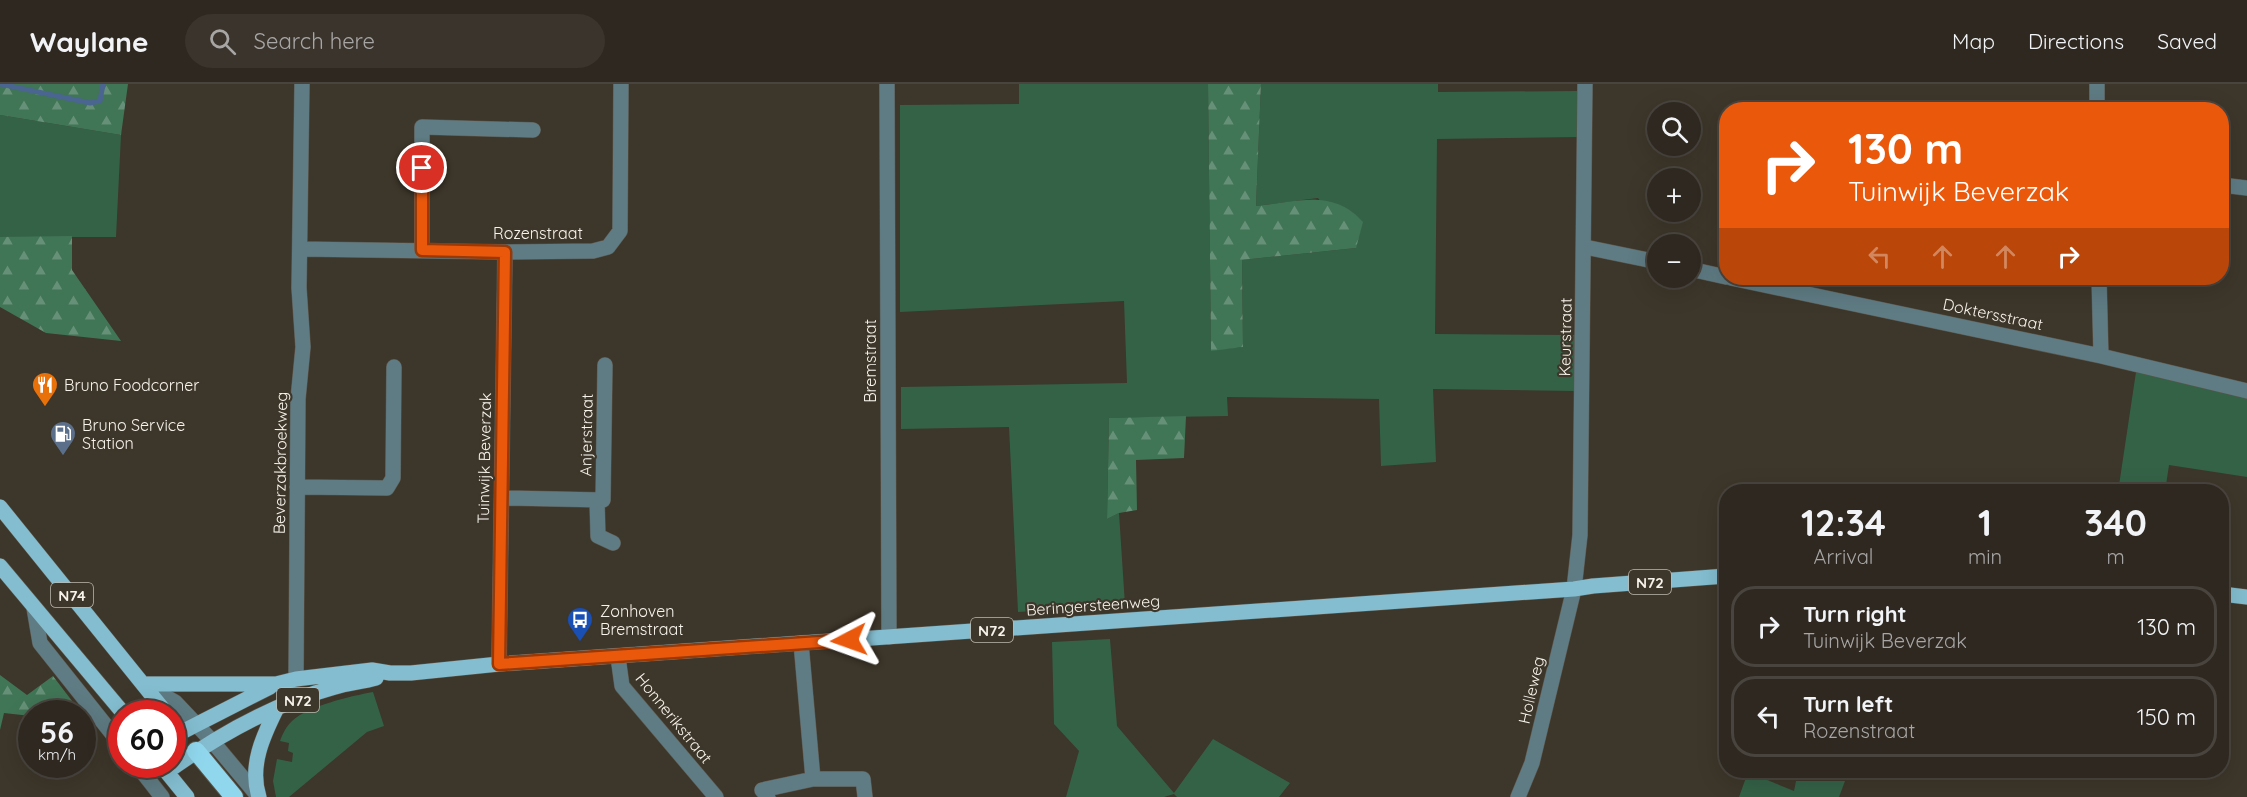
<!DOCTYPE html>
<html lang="en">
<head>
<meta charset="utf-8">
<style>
  body { margin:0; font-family:Quicksand,sans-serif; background:#3a342d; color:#f1f3f6; height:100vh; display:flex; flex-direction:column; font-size:22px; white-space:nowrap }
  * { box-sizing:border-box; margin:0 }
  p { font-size:20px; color:#a7a6a5 }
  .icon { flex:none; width:33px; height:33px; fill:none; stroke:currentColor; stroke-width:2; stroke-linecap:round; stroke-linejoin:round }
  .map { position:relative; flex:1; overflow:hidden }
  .sheet { position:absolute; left:1719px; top:400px; width:510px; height:294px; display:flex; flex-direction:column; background:#2e2820; border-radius:24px; box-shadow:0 6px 24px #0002,0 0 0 2px #49443e }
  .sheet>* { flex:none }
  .guide { position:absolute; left:1719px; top:18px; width:510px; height:183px; border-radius:24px; box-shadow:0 6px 24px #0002,0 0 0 2px #49443e; background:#ea580c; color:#fff; overflow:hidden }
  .fabs { position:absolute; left:1647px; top:18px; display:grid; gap:12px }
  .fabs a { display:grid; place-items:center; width:54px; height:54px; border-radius:50%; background:#2e2820; box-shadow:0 6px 24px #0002,0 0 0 2px #49443e; font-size:30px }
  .speed { position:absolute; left:18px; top:616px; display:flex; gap:12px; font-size:30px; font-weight:700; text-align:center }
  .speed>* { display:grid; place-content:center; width:78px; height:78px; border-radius:50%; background:#2e2820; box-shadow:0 6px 24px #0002,0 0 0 2px #49443e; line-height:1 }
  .speed small { font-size:15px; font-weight:400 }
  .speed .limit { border:9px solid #d22; background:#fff; color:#111 }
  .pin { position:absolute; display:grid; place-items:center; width:51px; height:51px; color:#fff; margin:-26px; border:3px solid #fff; border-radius:50%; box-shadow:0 2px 6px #0007 }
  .me { position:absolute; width:66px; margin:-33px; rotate:266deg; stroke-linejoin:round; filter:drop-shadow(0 0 4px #0008) }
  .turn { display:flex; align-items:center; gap:21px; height:126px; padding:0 30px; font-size:27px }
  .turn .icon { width:78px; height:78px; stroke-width:2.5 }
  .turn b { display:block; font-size:42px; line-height:51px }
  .lanes { display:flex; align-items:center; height:57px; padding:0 30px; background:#0003; justify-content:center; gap:30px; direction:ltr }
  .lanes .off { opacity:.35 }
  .eta { display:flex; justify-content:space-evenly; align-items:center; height:102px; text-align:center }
  .eta b { font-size:36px; font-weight:700; line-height:42px }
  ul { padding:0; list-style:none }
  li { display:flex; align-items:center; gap:18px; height:81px; margin:0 12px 9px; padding:0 18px; border:3px solid #49443e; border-radius:24px }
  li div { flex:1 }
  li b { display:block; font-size:22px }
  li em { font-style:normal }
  header { display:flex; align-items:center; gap:36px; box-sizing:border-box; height:84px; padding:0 30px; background:#2e2820; border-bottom:2px solid #49443e }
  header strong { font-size:28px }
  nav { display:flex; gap:33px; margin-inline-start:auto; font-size:21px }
  .search { width:420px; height:54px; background:#3a342d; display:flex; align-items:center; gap:15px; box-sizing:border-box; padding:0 21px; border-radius:33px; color:#a7a6a5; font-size:22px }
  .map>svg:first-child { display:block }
  .green { fill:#346247 }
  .forest { fill:url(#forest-firs) }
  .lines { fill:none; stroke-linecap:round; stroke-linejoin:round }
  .stream { stroke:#4a6590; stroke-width:5 }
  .minor-casing { stroke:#5b5449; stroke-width:16 }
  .major-casing { stroke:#5b5449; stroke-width:16 }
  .highway-casing { stroke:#5b5449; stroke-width:20 }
  .minor { stroke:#5f7b83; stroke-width:15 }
  .major { stroke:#83bdcf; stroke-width:15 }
  .highway { stroke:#90d7ed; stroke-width:18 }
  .route-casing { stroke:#983908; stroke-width:15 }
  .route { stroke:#ea580c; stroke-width:10 }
  .labels { text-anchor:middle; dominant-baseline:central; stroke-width:4.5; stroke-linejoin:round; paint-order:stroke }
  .shield { fill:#3d362a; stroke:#bfbab1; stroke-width:1.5 }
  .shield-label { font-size:15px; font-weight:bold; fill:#f7f3eb }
  .street-label { font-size:16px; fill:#f7f3eb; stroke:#3d362a }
  .poi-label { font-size:16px; fill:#f7f3eb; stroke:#3d362a; text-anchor:start }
</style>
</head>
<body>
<header>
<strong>Waylane</strong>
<div class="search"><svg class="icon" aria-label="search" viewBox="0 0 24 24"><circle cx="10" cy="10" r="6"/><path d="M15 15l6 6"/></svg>Search here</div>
<nav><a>Map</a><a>Directions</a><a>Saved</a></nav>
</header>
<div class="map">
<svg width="2247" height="713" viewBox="0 0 2247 713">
  <defs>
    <pattern id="forest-firs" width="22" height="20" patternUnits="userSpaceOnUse" patternTransform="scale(1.5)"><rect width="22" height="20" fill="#407556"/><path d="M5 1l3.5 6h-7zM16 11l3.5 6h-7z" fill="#669077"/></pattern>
  </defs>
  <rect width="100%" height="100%" fill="#3d362a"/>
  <path class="green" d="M 1019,0 L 1208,0 L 1211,266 L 1243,263 L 1242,176 L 1356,164 L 1318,114 L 1256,122 L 1261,0 L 1438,0 L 1438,8 L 1578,7 L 1579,53 L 1437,55 L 1435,250 L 1577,251 L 1576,307 L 1433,305 L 1436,378 L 1381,382 L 1379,315 L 1227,313 L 1228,332 L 1109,334 L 1107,435 L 1119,429 L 1125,521 L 1018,528 L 1009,343 L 901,345 L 901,303 L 1127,299 L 1124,217 L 900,228 L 900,21 L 1019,20 Z
    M 0,31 L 121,51 L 116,153 L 0,153 Z
    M 2136,288 L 2247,314 L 2247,393 L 2169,381 L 2165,408 L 2118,408 Z
    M 1110,555 L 1117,642 L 1174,709 L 1213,655 L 1290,699 L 1279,713 L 1177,713 L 1174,710 L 1164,713 L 1066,713 L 1079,667 L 1054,640 L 1052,558 Z
    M 373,608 L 384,642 L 367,648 L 289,713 L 276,713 L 273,697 L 277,675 L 292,678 L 293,669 L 288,667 L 289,659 L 280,657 C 283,649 286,643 292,637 C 308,622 351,612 373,608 Z
    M 1748,688 L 1794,707 L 1796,697 L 1845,697 L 1839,713 L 1739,713 Z"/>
  <path class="forest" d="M 0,0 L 128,0 L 121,51 L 0,31 Z
    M 1208,0 L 1261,0 L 1256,122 C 1296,118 1333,104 1363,138 L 1356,164 L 1242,176 L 1243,263 L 1211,267 Z
    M 72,152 L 72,186 L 121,257 L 46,249 L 0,223 L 0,153 Z
    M 1186,332 L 1184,374 L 1136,376 L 1137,426 L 1119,429 L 1107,435 L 1109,334 Z
    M 0,591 L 27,611 L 53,592 L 82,630 L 32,630 L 31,632 L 4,629 L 0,646 Z"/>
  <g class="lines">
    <path class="stream" d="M 0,0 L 90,19 L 100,17 L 103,0"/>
    <defs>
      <path id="minor" d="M 887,0 L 889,553
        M 2097,0 L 2097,26
        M 2222,101 L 2247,104
        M 1585,163 L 1658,178
        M 300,165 L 505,168 L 593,167 L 608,163 L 620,147 L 621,0
        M 422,166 L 422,43 L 533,46
        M 1690,185 L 1726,193
        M 1731,194 L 2101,272 L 2247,307
        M 2099,194 L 2101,272
        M 297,403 L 387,404 L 393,394 L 394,283
        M 502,414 L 603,416 L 605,281
        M 597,416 L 598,452 L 613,459
        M 34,524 L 40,559 L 122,662
        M 801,559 L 813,695
        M 618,573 L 622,602 L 716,713
        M 499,580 L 505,168
        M 296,595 L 298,315 L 303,263 L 299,204 L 302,0
        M 143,600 L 175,618 L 212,657 L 258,712
        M 137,681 L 162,713
        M 768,713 L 762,706 L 813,695 L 863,695 L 865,713
        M 1518,713 L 1532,679 L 1574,505 L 1580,451 L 1585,0"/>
      <path id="major" d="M 0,423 L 167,630
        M 0,482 L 124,630
        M 2222,510 L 2247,513
        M 143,600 L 276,600 L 296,595 L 372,586 L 390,589 L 411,589 L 499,580 L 1574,505 L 1593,502 L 1726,492
        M 172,653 L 270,603
        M 161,681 L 187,713
        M 167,688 C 218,651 273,620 335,603 C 348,599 362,598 376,594
        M 259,713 C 249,682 263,652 277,624"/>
      <path id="highway" d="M 196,667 L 234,713"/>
    </defs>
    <use href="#minor" class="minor-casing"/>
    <use href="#major" class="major-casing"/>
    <use href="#highway" class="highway-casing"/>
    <use href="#minor" class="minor"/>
    <use href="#major" class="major"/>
    <use href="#highway" class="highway"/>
  </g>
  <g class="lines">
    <defs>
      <path id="route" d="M 422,84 L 422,166 L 505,168 L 499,580 L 849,556"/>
    </defs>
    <use href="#route" class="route-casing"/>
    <use href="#route" class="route"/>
  </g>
  <defs>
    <symbol id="restaurant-pin" viewBox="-11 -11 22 30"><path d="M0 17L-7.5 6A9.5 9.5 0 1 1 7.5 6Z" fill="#e8710a" stroke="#3d362a"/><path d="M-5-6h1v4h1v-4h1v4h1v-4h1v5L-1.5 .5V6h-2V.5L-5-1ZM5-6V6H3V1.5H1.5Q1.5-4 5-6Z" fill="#fff"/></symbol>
    <symbol id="fuel-pin" viewBox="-11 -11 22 30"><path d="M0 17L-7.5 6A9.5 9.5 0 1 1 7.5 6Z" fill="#5c6f8a" stroke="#3d362a"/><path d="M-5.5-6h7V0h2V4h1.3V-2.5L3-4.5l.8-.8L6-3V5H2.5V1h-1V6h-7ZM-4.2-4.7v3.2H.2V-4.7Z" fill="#fff"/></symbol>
    <symbol id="bus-pin" viewBox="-11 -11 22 30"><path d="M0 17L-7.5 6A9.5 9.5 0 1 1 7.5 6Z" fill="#1a4fb4" stroke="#3d362a"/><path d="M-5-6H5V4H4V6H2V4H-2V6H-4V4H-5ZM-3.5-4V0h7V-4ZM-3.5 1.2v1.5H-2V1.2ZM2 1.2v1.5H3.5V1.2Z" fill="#fff"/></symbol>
  </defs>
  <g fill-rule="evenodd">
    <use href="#restaurant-pin" x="30" y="286" width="30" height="40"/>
    <use href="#fuel-pin" x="48" y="335" width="30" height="40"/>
    <use href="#bus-pin" x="565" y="521" width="30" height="40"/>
  </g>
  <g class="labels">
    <g class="shield">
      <rect x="1629" y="486" width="42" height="24" rx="4.5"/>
      <rect x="51" y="499" width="42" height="24" rx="4.5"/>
      <rect x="971" y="534" width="42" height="24" rx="4.5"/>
      <rect x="277" y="604" width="42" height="24" rx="4.5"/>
    </g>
    <g class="shield-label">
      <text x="1650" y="498">N72</text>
      <text x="72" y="511">N74</text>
      <text x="992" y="546">N72</text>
      <text x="298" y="616">N72</text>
    </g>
    <g class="street-label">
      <text x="538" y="149">Rozenstraat</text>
      <text transform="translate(1993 230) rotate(12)">Doktersstraat</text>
      <text transform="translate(1565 253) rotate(-89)">Keurstraat</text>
      <text transform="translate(870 277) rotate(-90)">Bremstraat</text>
      <text transform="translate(586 351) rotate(-89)">Anjerstraat</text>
      <text transform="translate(484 374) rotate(-89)">Tuinwijk Beverzak</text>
      <text transform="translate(280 379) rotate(-89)">Beverzakbroekweg</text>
      <text transform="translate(1093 521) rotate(-4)">Beringersteenweg</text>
      <text transform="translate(1531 606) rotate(-77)">Holleweg</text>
      <text transform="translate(674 634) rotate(51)">Honnerikstraat</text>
    </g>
    <g class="poi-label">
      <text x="64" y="301">Bruno Foodcorner</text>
      <text x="82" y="341">Bruno Service<tspan x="82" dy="18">Station</tspan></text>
      <text x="600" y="527">Zonhoven<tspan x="600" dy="18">Bremstraat</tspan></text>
    </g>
  </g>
</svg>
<div class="fabs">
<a><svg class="icon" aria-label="search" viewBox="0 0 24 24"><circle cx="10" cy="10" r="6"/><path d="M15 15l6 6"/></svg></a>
<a>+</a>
<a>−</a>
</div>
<div class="speed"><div>56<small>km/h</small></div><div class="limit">60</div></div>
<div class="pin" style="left:422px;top:84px;background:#d93025"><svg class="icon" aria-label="arrive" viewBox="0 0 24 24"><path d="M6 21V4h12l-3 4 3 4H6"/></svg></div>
<svg class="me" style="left:849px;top:556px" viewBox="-20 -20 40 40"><path d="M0-17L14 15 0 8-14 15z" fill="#ea580c" stroke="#fff" stroke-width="4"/></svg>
<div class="guide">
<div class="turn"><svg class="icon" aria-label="right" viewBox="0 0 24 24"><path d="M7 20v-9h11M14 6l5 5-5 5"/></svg><div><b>130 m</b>Tuinwijk Beverzak</div></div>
<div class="lanes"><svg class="icon off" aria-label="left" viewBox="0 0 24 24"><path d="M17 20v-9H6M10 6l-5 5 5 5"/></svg><svg class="icon off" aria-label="ahead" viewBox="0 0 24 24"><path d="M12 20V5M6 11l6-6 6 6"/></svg><svg class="icon off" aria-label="ahead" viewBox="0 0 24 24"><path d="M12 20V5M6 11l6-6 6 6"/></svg><svg class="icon" aria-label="right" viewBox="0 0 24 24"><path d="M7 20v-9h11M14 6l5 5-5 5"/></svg></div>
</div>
<section class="sheet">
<div class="eta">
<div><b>12:34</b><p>Arrival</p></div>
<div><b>1</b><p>min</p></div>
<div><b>340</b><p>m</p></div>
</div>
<ul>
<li><svg class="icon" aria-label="right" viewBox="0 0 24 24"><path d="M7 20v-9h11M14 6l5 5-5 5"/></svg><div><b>Turn right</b><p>Tuinwijk Beverzak</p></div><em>130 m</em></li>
<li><svg class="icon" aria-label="left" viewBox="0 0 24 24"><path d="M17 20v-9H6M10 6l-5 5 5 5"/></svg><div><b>Turn left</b><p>Rozenstraat</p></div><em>150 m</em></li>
</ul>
</section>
</div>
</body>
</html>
